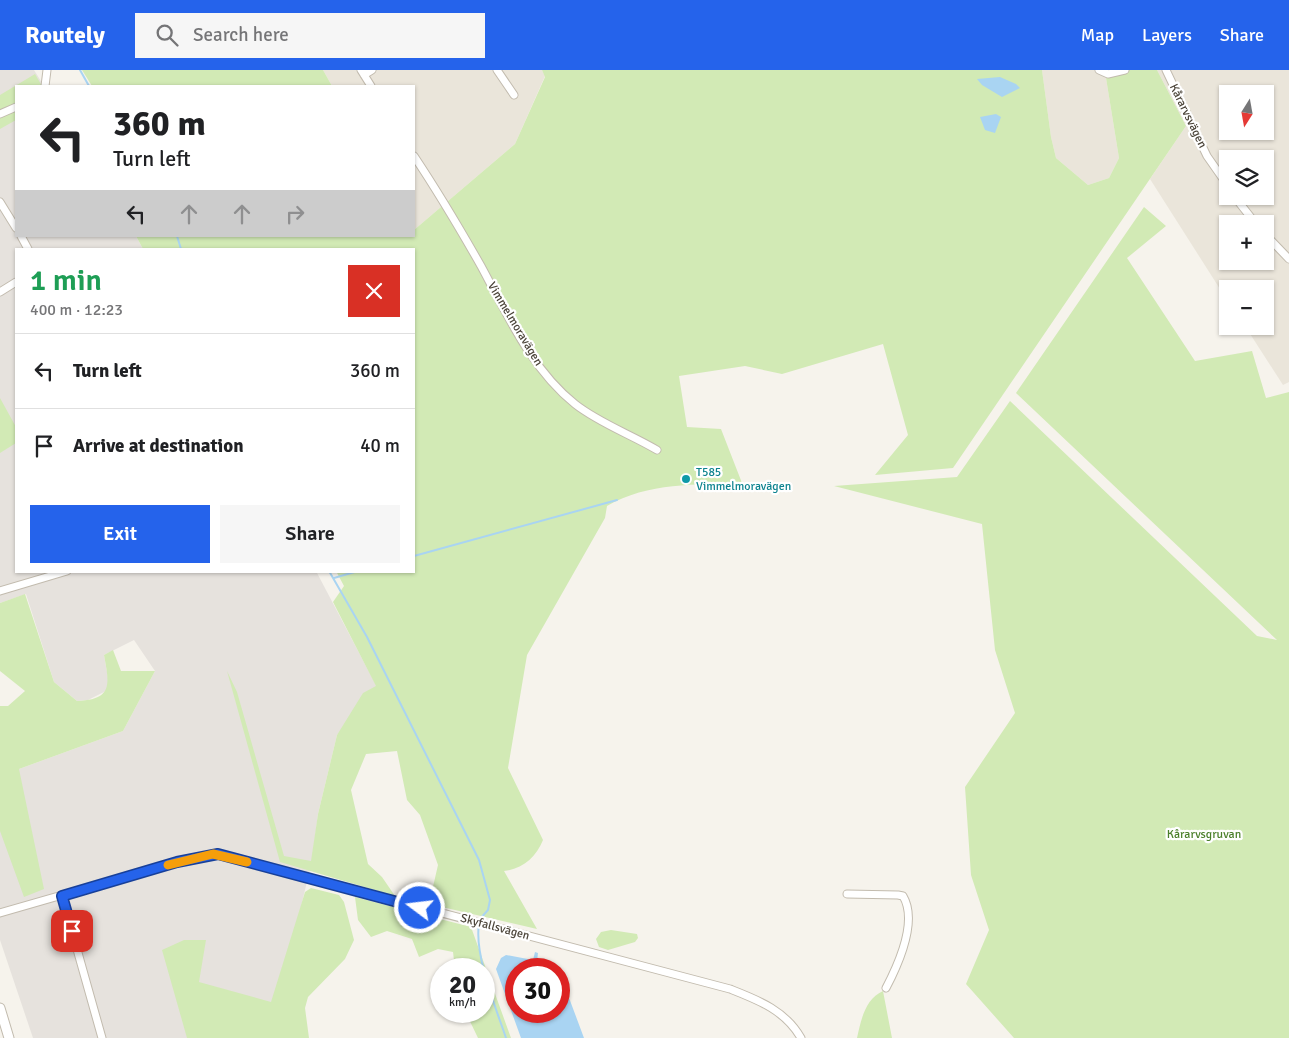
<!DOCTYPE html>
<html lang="en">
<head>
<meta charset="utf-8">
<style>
  body { margin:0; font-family:Signika,sans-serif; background:#f6f6f6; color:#202124; height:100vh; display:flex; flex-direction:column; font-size:19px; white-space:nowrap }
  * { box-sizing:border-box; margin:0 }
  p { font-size:16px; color:#757577 }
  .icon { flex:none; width:28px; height:28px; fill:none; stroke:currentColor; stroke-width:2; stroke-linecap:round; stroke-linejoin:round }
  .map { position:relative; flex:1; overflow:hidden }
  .panel { position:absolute; left:15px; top:178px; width:400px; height:325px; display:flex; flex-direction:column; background:#fff; border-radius:0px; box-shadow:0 1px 4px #0004 }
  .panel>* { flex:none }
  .banner { position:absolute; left:15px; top:15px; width:400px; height:152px; border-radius:0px; box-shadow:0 1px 4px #0004; background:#fff; color:#202124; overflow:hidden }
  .needle { width:32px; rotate:191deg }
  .fabs { position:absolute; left:1219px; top:15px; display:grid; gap:10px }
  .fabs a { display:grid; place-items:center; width:55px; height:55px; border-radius:0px; background:#fff; box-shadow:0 1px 4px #0004; font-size:25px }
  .speed { position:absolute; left:430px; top:888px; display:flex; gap:10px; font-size:25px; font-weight:700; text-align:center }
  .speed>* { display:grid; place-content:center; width:65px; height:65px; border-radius:50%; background:#fff; box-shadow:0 1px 4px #0004; line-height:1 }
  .speed small { font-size:12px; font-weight:400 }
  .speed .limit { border:8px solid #d22; background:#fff; color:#111 }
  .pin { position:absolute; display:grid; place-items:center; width:42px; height:42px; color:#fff; margin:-21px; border-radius:10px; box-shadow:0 2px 8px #0006 }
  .me { position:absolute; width:55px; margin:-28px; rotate:285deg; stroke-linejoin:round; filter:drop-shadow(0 0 4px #0008) }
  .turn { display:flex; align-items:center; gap:18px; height:105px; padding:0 15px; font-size:22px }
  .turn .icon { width:65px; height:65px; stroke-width:2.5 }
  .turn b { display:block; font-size:35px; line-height:42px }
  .lanes { display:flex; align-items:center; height:48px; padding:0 15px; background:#0003; justify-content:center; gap:25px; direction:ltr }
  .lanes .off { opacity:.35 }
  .round { display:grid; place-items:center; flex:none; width:52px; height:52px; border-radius:0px; background:#f6f6f6 }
  .head { display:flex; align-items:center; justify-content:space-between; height:85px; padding:0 15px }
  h1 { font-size:30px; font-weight:600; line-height:38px; color:#1e9e55 }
  .button { display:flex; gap:10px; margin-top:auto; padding:10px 15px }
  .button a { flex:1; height:58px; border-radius:0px; background:#2563eb; color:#fff; font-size:20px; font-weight:600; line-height:58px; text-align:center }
  .button a+a { background:#f6f6f6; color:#202124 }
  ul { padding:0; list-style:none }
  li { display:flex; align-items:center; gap:15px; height:75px; padding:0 15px; border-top:1px solid #e0e0e0 }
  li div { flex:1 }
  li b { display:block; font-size:19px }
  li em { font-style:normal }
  header { display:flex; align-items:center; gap:30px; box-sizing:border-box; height:70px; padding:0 25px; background:#2563eb; color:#fff }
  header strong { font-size:24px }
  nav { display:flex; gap:28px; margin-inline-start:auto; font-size:18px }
  .search { width:350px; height:45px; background:#f6f6f6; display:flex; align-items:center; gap:12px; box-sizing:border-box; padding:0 18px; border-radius:0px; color:#757577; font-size:19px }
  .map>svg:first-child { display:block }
  .residential { fill:#eae5da; fill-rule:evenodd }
  .industrial { fill:#e6e2dd }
  .green { fill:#d2eab5 }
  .water { fill:#a9d4f2 }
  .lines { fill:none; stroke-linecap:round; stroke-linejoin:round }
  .stream { stroke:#a9d4f2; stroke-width:2 }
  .minor-casing { stroke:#c2bbae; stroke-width:9 }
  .tertiary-casing { stroke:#c2bbae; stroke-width:11 }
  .minor { stroke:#fff; stroke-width:7 }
  .tertiary { stroke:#fff; stroke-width:9 }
  .route-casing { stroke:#184099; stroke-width:12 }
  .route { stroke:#2563eb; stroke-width:9 }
  .slow { stroke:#f59e0b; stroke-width:9 }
  .culture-dot { fill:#0f9aa8; stroke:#fff; stroke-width:2 }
  .labels { text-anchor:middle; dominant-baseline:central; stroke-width:4.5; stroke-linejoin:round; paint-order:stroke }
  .street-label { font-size:12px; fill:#4b4439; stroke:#fff }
  .culture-label { font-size:12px; fill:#0d838f; stroke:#fff; text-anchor:start }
  .park-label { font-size:12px; fill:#4a7f2a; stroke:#fff }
</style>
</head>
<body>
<header>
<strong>Routely</strong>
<div class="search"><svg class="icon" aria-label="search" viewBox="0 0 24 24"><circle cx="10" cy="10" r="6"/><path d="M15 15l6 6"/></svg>Search here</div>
<nav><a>Map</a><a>Layers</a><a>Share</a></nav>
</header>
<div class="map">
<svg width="1289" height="968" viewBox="0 0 1289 968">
  <rect width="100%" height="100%" fill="#f6f3ec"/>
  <path class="residential" d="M 323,0 L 542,0 L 545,6 L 515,74 L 414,160 L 414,16 L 332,16 Z
    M 1042,0 L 1124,0 L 1106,8 L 1119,88 L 1109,108 L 1088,115 L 1056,88 L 1051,67 Z
    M 1157,0 L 1289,0 L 1289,312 L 1283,315 L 1245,256 L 1265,256 L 1265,219 L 1228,219 L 1227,230 L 1150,109 L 1186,56 ZM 1228,24 L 1265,24 L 1265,61 L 1228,61 ZM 1228,89 L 1265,89 L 1265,126 L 1228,126 ZM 1228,154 L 1265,154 L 1265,191 L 1228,191 Z"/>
  <path class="industrial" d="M 0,0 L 34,0 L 44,16 L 16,16 L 16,166 L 136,166 L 143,179 L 16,179 L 16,501 L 316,501 L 377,617 L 337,665 L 318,744 L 312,791 L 276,940 L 199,968 L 33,968 L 0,870 L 0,728 L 19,699 L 123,661 L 155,601 L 134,570 L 104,585 L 109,614 L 106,621 L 88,630 L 77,631 L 54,612 L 26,524 L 0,533 Z"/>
  <path class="green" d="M 82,0 L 323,0 L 332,16 L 92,16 Z
    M 542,0 L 1042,0 L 1051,67 L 1056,88 L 1088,115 L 1109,108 L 1119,88 L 1106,8 L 1124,0 L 1157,0 L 1186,56 L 953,398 L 875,405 L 908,365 L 883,274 L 782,304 L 745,296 L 679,306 L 687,357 L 721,359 L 742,413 C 696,415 648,412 607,436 L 605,448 L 527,585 L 508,698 L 543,770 C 536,787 523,799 504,801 L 537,859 L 429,834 L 438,795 L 420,745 L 407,730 L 397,681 L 366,684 L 351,720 L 368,794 L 382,807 L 395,826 L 280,792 L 227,601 L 237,622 L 284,786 L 311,791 L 318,744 L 337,665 L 363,623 L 376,616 L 333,532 L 344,516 L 336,501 L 414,501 L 414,179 L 143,179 L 136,166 L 414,166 L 414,160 L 515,74 L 545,7 Z
    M 35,4 L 42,16 L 16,16 L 16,50 L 0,59 L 0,25 Z
    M 1144,137 L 1166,156 L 1127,188 L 1195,291 L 1252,281 L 1266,328 L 1289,322 L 1289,968 L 1014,968 L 966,914 L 989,860 L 971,805 L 965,717 L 1015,643 L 995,580 L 982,454 L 834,416 L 957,407 L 1010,331 L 1257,566 L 1277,570 L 1016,323 Z
    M 0,328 L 16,357 L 16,373 L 0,383 Z
    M 25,524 L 54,612 L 77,631 C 114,630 109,613 104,585 L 113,580 L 121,601 L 155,601 L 123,661 L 19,699 L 44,819 L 24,827 L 0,761 L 0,636 L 8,636 L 25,621 L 0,601 L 0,533 Z
    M 311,818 L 339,825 L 344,832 L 354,870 L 345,889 L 308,927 L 305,938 L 309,968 L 187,968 L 162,880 L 184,870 L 206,870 L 199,912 L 271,932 L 305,822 Z
    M 355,827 L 471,857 L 511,968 L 478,968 L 465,941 L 484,941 L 484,899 L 455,899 L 453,882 L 438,879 L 419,887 L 412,869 L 387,861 L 371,867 L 358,850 Z
    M 611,860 L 637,864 L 638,868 L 635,872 L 608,880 L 599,877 L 596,869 L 601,862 Z
    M 883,921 L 892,968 L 857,968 C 861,950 865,929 883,921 Z"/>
  <path class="water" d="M 1000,7 L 1016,14 L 1020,18 L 1002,27 L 982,15 L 977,9 Z
    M 996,44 L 1001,47 L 995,63 L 985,60 L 980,47 Z
    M 535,882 L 538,883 L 537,891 L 548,893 L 557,899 L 516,899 L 516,941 L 559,941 L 559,901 L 584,968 L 521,968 L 496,899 L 501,888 L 506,885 L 533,890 Z"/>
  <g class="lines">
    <path class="stream" d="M 80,0 L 89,16
      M 177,166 L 181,179
      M 414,486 L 617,430
      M 329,501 L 367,567 L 479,790 L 490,830 L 488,840 L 479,850
      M 334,508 L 358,501
      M 479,854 C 474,885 496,938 506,968"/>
    <defs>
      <path id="minor" d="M 361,0 L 371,16
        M 497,0 L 514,25
        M 1099,0 L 1108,4 L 1125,0
        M 1166,0 L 1207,86 L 1228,116
        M 364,5 L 372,0
        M 45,16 L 47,0
        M 0,44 L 16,37
        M 414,86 C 438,122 460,159 481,196 C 507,244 531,299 575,334 C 599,353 630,364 657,380
        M 1234,126 L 1256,154
        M 0,132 L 16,158
        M 1265,164 L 1289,189
        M 21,166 L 28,179
        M 0,222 L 16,212
        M 0,521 L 67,501
        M 847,824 L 898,825 L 903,826 C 918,851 898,895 886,918
        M 62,826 L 102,968
        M 0,843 L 177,792 L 218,784 L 730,919 C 758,930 785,940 801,968"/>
      <path id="tertiary" d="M 0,938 L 9,968"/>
    </defs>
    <use href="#minor" class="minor-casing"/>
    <use href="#tertiary" class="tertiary-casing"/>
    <use href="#minor" class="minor"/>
    <use href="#tertiary" class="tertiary"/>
  </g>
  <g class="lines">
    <defs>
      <path id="route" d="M 72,861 L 62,826 L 177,792 L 218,784 L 420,838"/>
    </defs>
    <use href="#route" class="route-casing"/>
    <use href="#route" class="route"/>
    <path class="slow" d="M 168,795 L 213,784 L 247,792"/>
  </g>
  <circle class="culture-dot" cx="686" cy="409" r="5"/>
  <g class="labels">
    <g class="street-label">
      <text transform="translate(1188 46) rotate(64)">Kårarvsvägen</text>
      <text transform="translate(515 254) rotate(59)">Vimmelmoravägen</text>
      <text transform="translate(495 857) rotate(15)">Skyfallsvägen</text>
    </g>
    <g class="culture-label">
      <text x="696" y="402">T585<tspan x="696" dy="14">Vimmelmoravägen</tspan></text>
    </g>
    <g class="park-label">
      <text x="1204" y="764">Kårarvsgruvan</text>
    </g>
  </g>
</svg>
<div class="fabs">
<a><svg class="needle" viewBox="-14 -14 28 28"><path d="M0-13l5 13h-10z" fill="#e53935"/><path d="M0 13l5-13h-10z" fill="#757577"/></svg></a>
<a><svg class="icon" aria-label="layers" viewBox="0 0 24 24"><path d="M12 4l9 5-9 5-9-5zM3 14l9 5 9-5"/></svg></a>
<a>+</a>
<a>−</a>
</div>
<div class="speed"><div>20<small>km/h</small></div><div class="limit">30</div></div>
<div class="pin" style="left:72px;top:861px;background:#d93025"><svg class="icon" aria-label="arrive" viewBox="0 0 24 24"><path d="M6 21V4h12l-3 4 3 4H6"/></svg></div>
<svg class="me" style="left:420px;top:838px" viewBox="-20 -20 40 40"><circle r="17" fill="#2563eb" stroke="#fff" stroke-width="3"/><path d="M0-11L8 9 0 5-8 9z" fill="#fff"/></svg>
<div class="banner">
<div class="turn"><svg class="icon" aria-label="left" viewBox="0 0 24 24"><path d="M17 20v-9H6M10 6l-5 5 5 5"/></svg><div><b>360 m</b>Turn left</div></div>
<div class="lanes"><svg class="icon" aria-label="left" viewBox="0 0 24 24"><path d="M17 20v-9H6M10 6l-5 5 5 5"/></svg><svg class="icon off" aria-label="ahead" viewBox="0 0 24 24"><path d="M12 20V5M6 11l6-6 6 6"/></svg><svg class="icon off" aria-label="ahead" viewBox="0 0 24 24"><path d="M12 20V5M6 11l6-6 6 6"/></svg><svg class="icon off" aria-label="right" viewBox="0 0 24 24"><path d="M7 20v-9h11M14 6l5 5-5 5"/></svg></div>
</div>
<section class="panel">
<div class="head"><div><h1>1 min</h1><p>400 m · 12:23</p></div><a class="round" style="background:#d93025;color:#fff"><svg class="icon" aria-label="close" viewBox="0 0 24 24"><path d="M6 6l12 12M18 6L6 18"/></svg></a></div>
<ul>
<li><svg class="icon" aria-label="left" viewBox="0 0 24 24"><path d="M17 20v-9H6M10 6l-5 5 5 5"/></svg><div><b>Turn left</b></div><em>360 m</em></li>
<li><svg class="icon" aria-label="arrive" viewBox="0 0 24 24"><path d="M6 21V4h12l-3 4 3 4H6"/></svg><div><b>Arrive at destination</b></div><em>40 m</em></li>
</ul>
<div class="button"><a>Exit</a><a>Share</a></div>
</section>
</div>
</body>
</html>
